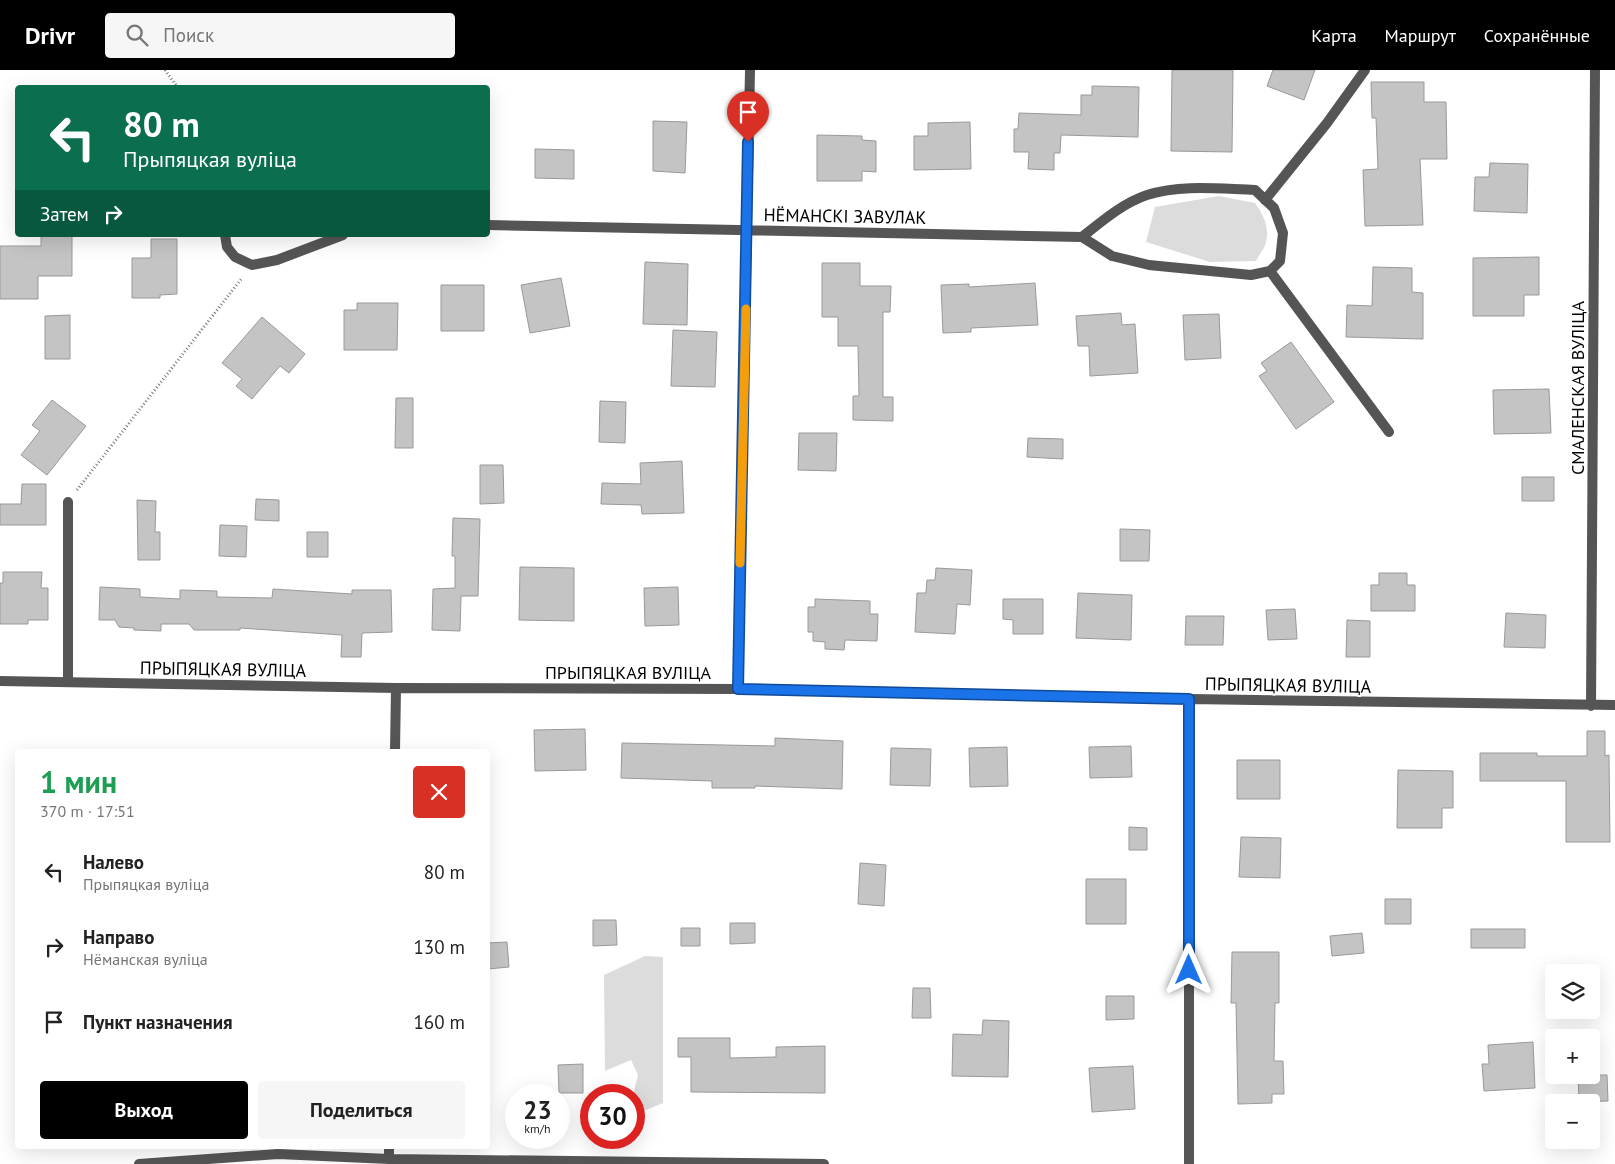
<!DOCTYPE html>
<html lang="ru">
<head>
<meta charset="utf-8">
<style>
  body { margin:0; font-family:"PT Sans",sans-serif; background:#f6f6f6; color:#222; height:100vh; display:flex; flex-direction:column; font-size:19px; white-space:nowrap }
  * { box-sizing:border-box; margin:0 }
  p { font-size:16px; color:#767676 }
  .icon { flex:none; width:28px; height:28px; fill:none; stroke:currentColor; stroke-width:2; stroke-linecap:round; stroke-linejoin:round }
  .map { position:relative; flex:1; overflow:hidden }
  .panel { position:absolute; left:15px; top:679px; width:475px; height:400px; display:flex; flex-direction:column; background:#fff; border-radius:5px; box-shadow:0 5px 20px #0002 }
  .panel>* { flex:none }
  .banner { position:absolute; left:15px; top:15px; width:475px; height:152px; border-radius:5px; box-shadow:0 5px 20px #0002; background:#0b6e4f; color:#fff; overflow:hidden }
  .fabs { position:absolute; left:1545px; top:894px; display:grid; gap:10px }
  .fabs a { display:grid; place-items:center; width:55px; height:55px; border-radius:5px; background:#fff; box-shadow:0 5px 20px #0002; font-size:25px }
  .speed { position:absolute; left:505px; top:1014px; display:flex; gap:10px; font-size:25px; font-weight:700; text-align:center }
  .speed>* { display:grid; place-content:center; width:65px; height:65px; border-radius:50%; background:#fff; box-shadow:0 5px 20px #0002; line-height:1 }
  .speed small { font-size:12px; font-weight:400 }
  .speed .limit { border:8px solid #d22; background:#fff; color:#111 }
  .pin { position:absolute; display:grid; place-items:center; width:42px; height:42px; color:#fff; margin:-51px -21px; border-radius:50% 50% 50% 0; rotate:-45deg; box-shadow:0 0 5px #0007 }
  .pin .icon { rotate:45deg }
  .me { position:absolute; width:55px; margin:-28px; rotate:0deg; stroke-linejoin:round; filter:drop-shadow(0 0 4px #0008) }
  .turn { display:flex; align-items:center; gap:18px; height:105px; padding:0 25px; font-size:22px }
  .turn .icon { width:65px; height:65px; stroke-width:2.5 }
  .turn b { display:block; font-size:35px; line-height:42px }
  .then { display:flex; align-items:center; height:48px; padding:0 25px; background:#0003; gap:10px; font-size:19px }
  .round { display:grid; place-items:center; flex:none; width:52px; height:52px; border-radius:5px; background:#f6f6f6 }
  .overview { display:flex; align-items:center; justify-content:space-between; height:85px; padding:0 25px }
  h1 { font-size:30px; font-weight:800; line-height:38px; color:#1e9e55 }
  .cta { display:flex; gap:10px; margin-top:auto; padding:10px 25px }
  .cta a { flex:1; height:58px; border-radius:5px; background:#000; color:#fff; font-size:20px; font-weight:800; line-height:58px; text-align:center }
  .cta a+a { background:#f6f6f6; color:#222 }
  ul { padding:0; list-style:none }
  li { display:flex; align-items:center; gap:15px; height:75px; padding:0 25px }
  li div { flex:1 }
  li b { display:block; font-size:19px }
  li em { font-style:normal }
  header { display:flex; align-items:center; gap:30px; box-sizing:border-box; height:70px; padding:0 25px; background:#000; color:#fff }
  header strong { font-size:24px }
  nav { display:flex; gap:28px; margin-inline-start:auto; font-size:18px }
  .search { width:350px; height:45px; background:#f6f6f6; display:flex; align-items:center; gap:12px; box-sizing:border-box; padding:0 18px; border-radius:5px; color:#767676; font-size:19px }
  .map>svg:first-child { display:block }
  .grass { fill:#dcdcdc }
  .building { fill:#c4c4c4; stroke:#999 }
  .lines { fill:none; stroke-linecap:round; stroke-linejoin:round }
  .path { stroke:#777; stroke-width:3; stroke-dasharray:1 2.5; stroke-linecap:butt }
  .service { stroke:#555; stroke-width:10 }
  .minor { stroke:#555; stroke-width:10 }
  .route-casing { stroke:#114b97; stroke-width:12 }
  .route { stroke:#1a73e8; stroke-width:9 }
  .slow { stroke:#f59e0b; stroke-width:9 }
  .labels { text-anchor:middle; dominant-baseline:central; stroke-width:4; stroke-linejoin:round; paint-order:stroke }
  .street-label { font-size:18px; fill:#000; stroke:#fff }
</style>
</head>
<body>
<header>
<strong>Drivr</strong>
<div class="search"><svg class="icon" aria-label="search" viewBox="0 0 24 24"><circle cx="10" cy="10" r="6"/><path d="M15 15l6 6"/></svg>Поиск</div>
<nav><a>Карта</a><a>Маршрут</a><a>Сохранённые</a></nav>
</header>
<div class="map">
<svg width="1615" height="1094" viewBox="0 0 1615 1094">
  <rect width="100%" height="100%" fill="#fff"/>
  <path class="grass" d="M 1219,126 L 1255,133 C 1263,144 1270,158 1266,172 C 1265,178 1259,185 1256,191 L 1210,192 L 1146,172 L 1155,137 Z
    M 645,886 L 663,887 L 663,1033 L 646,1040 L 634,1032 L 633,1025 L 638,1005 L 631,990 L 605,1001 L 604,905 Z"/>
  <path class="building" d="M 1172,0 L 1233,0 L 1232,82 L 1171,81 Z
    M 1273,0 L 1315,0 L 1304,30 L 1267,16 Z
    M 1371,12 L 1424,12 L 1424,32 L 1446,32 L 1447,89 L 1420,89 L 1423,155 L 1365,156 L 1363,100 L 1378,99 L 1376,48 L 1372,48 Z
    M 1092,16 L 1139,17 L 1138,67 L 1061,65 L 1060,83 L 1054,83 L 1054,100 L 1028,99 L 1029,82 L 1014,82 L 1014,59 L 1018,59 L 1019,43 L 1081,45 L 1081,25 L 1092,25 Z
    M 653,51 L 687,52 L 685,103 L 653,101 Z
    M 970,52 L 971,99 L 914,100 L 914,66 L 928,66 L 928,53 Z
    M 817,65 L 862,66 L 862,70 L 876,71 L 876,102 L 862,101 L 862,111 L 817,111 Z
    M 535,79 L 574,80 L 574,109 L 535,108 Z
    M 1490,93 L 1528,94 L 1527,143 L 1474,141 L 1475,107 L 1489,107 Z
    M 41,165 L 72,165 L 72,206 L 38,206 L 38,229 L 0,229 L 0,176 L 41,176 Z
    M 151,169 L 177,169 L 177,224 L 160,225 L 160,228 L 132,228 L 132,188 L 151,188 Z
    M 1539,187 L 1539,225 L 1524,225 L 1524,246 L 1473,246 L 1473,188 Z
    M 645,192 L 688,194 L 687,255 L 643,254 Z
    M 822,193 L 860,193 L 860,216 L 891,216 L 890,242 L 883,242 L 883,327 L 893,327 L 893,351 L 853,350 L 853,326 L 859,326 L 858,276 L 838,276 L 838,247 L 822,247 Z
    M 1373,197 L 1412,198 L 1412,222 L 1423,223 L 1423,269 L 1346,267 L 1347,235 L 1372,236 Z
    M 561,208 L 570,256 L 530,263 L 521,215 Z
    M 1035,213 L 1038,255 L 971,258 L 971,262 L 943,263 L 941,215 L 969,214 L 969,217 Z
    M 441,215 L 484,215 L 484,261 L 441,261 Z
    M 357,233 L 398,233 L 397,280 L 344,280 L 344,240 L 357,240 Z
    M 1121,243 L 1122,255 L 1135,254 L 1138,303 L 1090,306 L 1089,276 L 1078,276 L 1076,246 Z
    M 1219,244 L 1221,288 L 1185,290 L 1183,245 Z
    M 70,245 L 70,289 L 45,289 L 45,246 Z
    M 262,247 L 305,284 L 289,303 L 280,296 L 252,329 L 236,316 L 242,309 L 222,293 Z
    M 673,260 L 717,262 L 715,317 L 671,316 Z
    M 1291,272 L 1334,332 L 1296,359 L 1259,306 L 1267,301 L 1261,293 Z
    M 1549,319 L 1551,363 L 1494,364 L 1493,320 Z
    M 396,328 L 413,328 L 413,378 L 395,378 Z
    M 52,330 L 86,356 L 47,405 L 21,385 L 40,361 L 32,355 Z
    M 600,331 L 626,332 L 625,373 L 599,372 Z
    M 799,363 L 837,363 L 836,401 L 798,400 Z
    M 1028,368 L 1063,369 L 1063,389 L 1027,387 Z
    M 682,391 L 684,443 L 642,444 L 641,435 L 601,434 L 602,413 L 641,414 L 640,393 Z
    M 480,395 L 503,395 L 504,433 L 480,434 Z
    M 1522,407 L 1554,407 L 1554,431 L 1522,431 Z
    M 22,414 L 46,414 L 46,455 L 0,455 L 0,434 L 21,434 Z
    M 256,429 L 279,430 L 279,451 L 255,450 Z
    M 137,430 L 156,431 L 155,462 L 160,462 L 160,490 L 138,490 Z
    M 453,448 L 480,449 L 478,526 L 461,526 L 460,561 L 432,560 L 433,519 L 455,518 L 455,486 L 452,486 Z
    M 220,455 L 247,456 L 246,487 L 219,486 Z
    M 1120,459 L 1150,460 L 1149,491 L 1120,491 Z
    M 307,462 L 328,462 L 328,487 L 307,487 Z
    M 520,497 L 574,498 L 574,551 L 519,550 Z
    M 936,498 L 972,500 L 970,535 L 957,534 L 955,564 L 915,562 L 917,523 L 926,523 L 927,510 L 935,510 Z
    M 3,502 L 42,502 L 41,518 L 48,518 L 48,550 L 28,550 L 28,554 L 0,554 L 0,513 L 3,513 Z
    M 1379,503 L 1407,503 L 1407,515 L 1415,515 L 1415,541 L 1371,541 L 1371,515 L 1379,515 Z
    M 100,517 L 140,519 L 140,527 L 180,529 L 180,520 L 217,521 L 217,527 L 272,528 L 273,519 L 352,524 L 352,520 L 391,520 L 392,562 L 362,563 L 361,587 L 341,587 L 342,565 L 240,558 L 240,560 L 194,560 L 189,554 L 161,554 L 161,561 L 134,560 L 134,558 L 119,557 L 115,550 L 99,550 Z
    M 678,517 L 679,555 L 645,556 L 644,518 Z
    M 1078,523 L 1132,525 L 1131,570 L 1076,568 Z
    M 815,529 L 870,531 L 870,544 L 878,544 L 877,571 L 845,570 L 844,580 L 825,579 L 825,572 L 813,571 L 813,562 L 808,562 L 808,537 L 815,537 Z
    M 1003,529 L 1043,529 L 1043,564 L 1013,564 L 1013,550 L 1003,549 Z
    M 1295,539 L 1297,569 L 1268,570 L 1266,540 Z
    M 1506,543 L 1546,545 L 1545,578 L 1504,577 Z
    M 1186,546 L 1224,546 L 1223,575 L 1185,575 Z
    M 1347,550 L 1370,551 L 1370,587 L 1346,587 Z
    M 585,659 L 586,700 L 535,701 L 534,660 Z
    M 1587,661 L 1605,661 L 1605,686 L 1609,685 L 1610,772 L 1566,772 L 1566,711 L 1480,711 L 1480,683 L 1537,683 L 1537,686 L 1587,686 Z
    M 775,668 L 843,671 L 842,719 L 755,716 L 755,718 L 712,718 L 712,711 L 621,708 L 622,673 L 775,676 Z
    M 1131,676 L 1132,707 L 1090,708 L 1089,677 Z
    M 1007,677 L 1008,716 L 970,717 L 969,678 Z
    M 891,678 L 931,679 L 930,716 L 890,715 Z
    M 1237,690 L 1280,690 L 1280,729 L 1237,729 Z
    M 1398,700 L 1453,701 L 1453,738 L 1442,738 L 1442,758 L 1397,758 Z
    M 1129,757 L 1147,758 L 1147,780 L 1129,780 Z
    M 1241,767 L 1281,768 L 1280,808 L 1239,807 Z
    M 860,793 L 886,795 L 884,836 L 858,834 Z
    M 1086,809 L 1126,809 L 1126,854 L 1086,854 Z
    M 1385,829 L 1411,829 L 1411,854 L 1385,854 Z
    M 593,850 L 616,850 L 617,875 L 593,876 Z
    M 730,853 L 755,853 L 755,873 L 730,874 Z
    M 681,858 L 700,858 L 700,876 L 681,876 Z
    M 1471,859 L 1525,859 L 1525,878 L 1471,878 Z
    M 1362,863 L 1364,883 L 1332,886 L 1330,866 Z
    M 507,872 L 509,897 L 488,899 L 488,873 Z
    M 1232,882 L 1279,882 L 1279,933 L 1275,933 L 1274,991 L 1283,991 L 1284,1024 L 1272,1024 L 1272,1033 L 1238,1034 L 1236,933 L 1231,933 Z
    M 913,918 L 930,918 L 931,948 L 912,948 Z
    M 1106,926 L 1134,926 L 1134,949 L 1106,950 Z
    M 983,950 L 1009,951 L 1008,1007 L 952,1006 L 953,964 L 982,965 Z
    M 678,968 L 730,968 L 730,988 L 776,987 L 776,977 L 825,976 L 825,1023 L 691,1022 L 691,987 L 678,987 Z
    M 1533,972 L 1535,1018 L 1484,1021 L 1482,994 L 1489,994 L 1488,975 Z
    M 583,994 L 583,1023 L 559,1023 L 558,995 Z
    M 1133,996 L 1135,1039 L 1092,1042 L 1089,998 Z
    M 1578,1005 L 1607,1005 L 1608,1031 L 1579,1032 Z"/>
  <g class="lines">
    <path class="path" d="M 165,0 L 178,18
      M 77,420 L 242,208"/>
    <path class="service" d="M 1265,130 L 1327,53 L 1365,0
      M 225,165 L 227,177 L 235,187 L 252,195 L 277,190 L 343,165
      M 1270,201 L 1389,362
      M 68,612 L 68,432"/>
    <path class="minor" d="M 488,155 L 1082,167 L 1112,186 L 1149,195 L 1251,205 L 1270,201 L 1280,191 L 1283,163 L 1274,138 L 1255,120 C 1220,119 1182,114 1147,125 C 1123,133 1102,151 1082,167
      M 0,611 L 396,618 L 738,619 L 1189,629 L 1615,635
      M 738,619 L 750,0
      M 1189,629 L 1189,1094
      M 1591,636 L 1595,0
      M 395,681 L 396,618
      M 139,1094 L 278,1084 L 389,1089 L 824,1094
      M 389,1094 L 389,1076"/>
  </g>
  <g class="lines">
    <defs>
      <path id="route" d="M 748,72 L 738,619 L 1189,629 L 1189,900"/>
    </defs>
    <use href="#route" class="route-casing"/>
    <use href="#route" class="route"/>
    <path class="slow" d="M 740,493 L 746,239"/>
  </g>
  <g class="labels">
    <g class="street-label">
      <text transform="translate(845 146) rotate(1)">НЁМАНСКІ ЗАВУЛАК</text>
      <text transform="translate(1577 318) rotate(-90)">СМАЛЕНСКАЯ ВУЛІЦА</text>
      <text transform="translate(223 599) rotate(1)">ПРЫПЯЦКАЯ ВУЛІЦА</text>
      <text x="628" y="602">ПРЫПЯЦКАЯ ВУЛІЦА</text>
      <text transform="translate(1288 615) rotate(1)">ПРЫПЯЦКАЯ ВУЛІЦА</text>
    </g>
  </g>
</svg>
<div class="fabs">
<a><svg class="icon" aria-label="layers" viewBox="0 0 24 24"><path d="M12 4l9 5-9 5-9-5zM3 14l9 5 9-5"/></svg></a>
<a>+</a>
<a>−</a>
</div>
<div class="speed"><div>23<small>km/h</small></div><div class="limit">30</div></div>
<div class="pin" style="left:748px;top:72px;background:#d93025"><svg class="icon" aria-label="arrive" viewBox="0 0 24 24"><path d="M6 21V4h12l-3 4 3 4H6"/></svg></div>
<svg class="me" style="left:1189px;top:900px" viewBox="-20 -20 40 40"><path d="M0-17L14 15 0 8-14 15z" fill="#1a73e8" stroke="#fff" stroke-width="4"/></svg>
<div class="banner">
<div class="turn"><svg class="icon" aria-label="left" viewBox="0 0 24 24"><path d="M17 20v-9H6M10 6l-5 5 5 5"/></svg><div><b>80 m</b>Прыпяцкая вуліца</div></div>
<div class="then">Затем<svg class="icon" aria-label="right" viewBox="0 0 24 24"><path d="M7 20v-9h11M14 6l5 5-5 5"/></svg></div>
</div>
<section class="panel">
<div class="overview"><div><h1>1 мин</h1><p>370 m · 17:51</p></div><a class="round" style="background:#d93025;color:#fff"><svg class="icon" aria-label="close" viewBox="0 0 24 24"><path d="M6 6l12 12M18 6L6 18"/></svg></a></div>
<ul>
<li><svg class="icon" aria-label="left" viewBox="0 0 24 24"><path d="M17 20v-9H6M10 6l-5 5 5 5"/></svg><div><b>Налево</b><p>Прыпяцкая вуліца</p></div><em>80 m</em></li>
<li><svg class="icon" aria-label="right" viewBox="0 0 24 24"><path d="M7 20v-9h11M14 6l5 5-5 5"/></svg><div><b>Направо</b><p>Нёманская вуліца</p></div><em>130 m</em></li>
<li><svg class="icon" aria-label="arrive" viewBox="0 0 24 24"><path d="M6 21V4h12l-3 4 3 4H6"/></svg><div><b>Пункт назначения</b></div><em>160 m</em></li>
</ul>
<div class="cta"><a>Выход</a><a>Поделиться</a></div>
</section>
</div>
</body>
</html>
